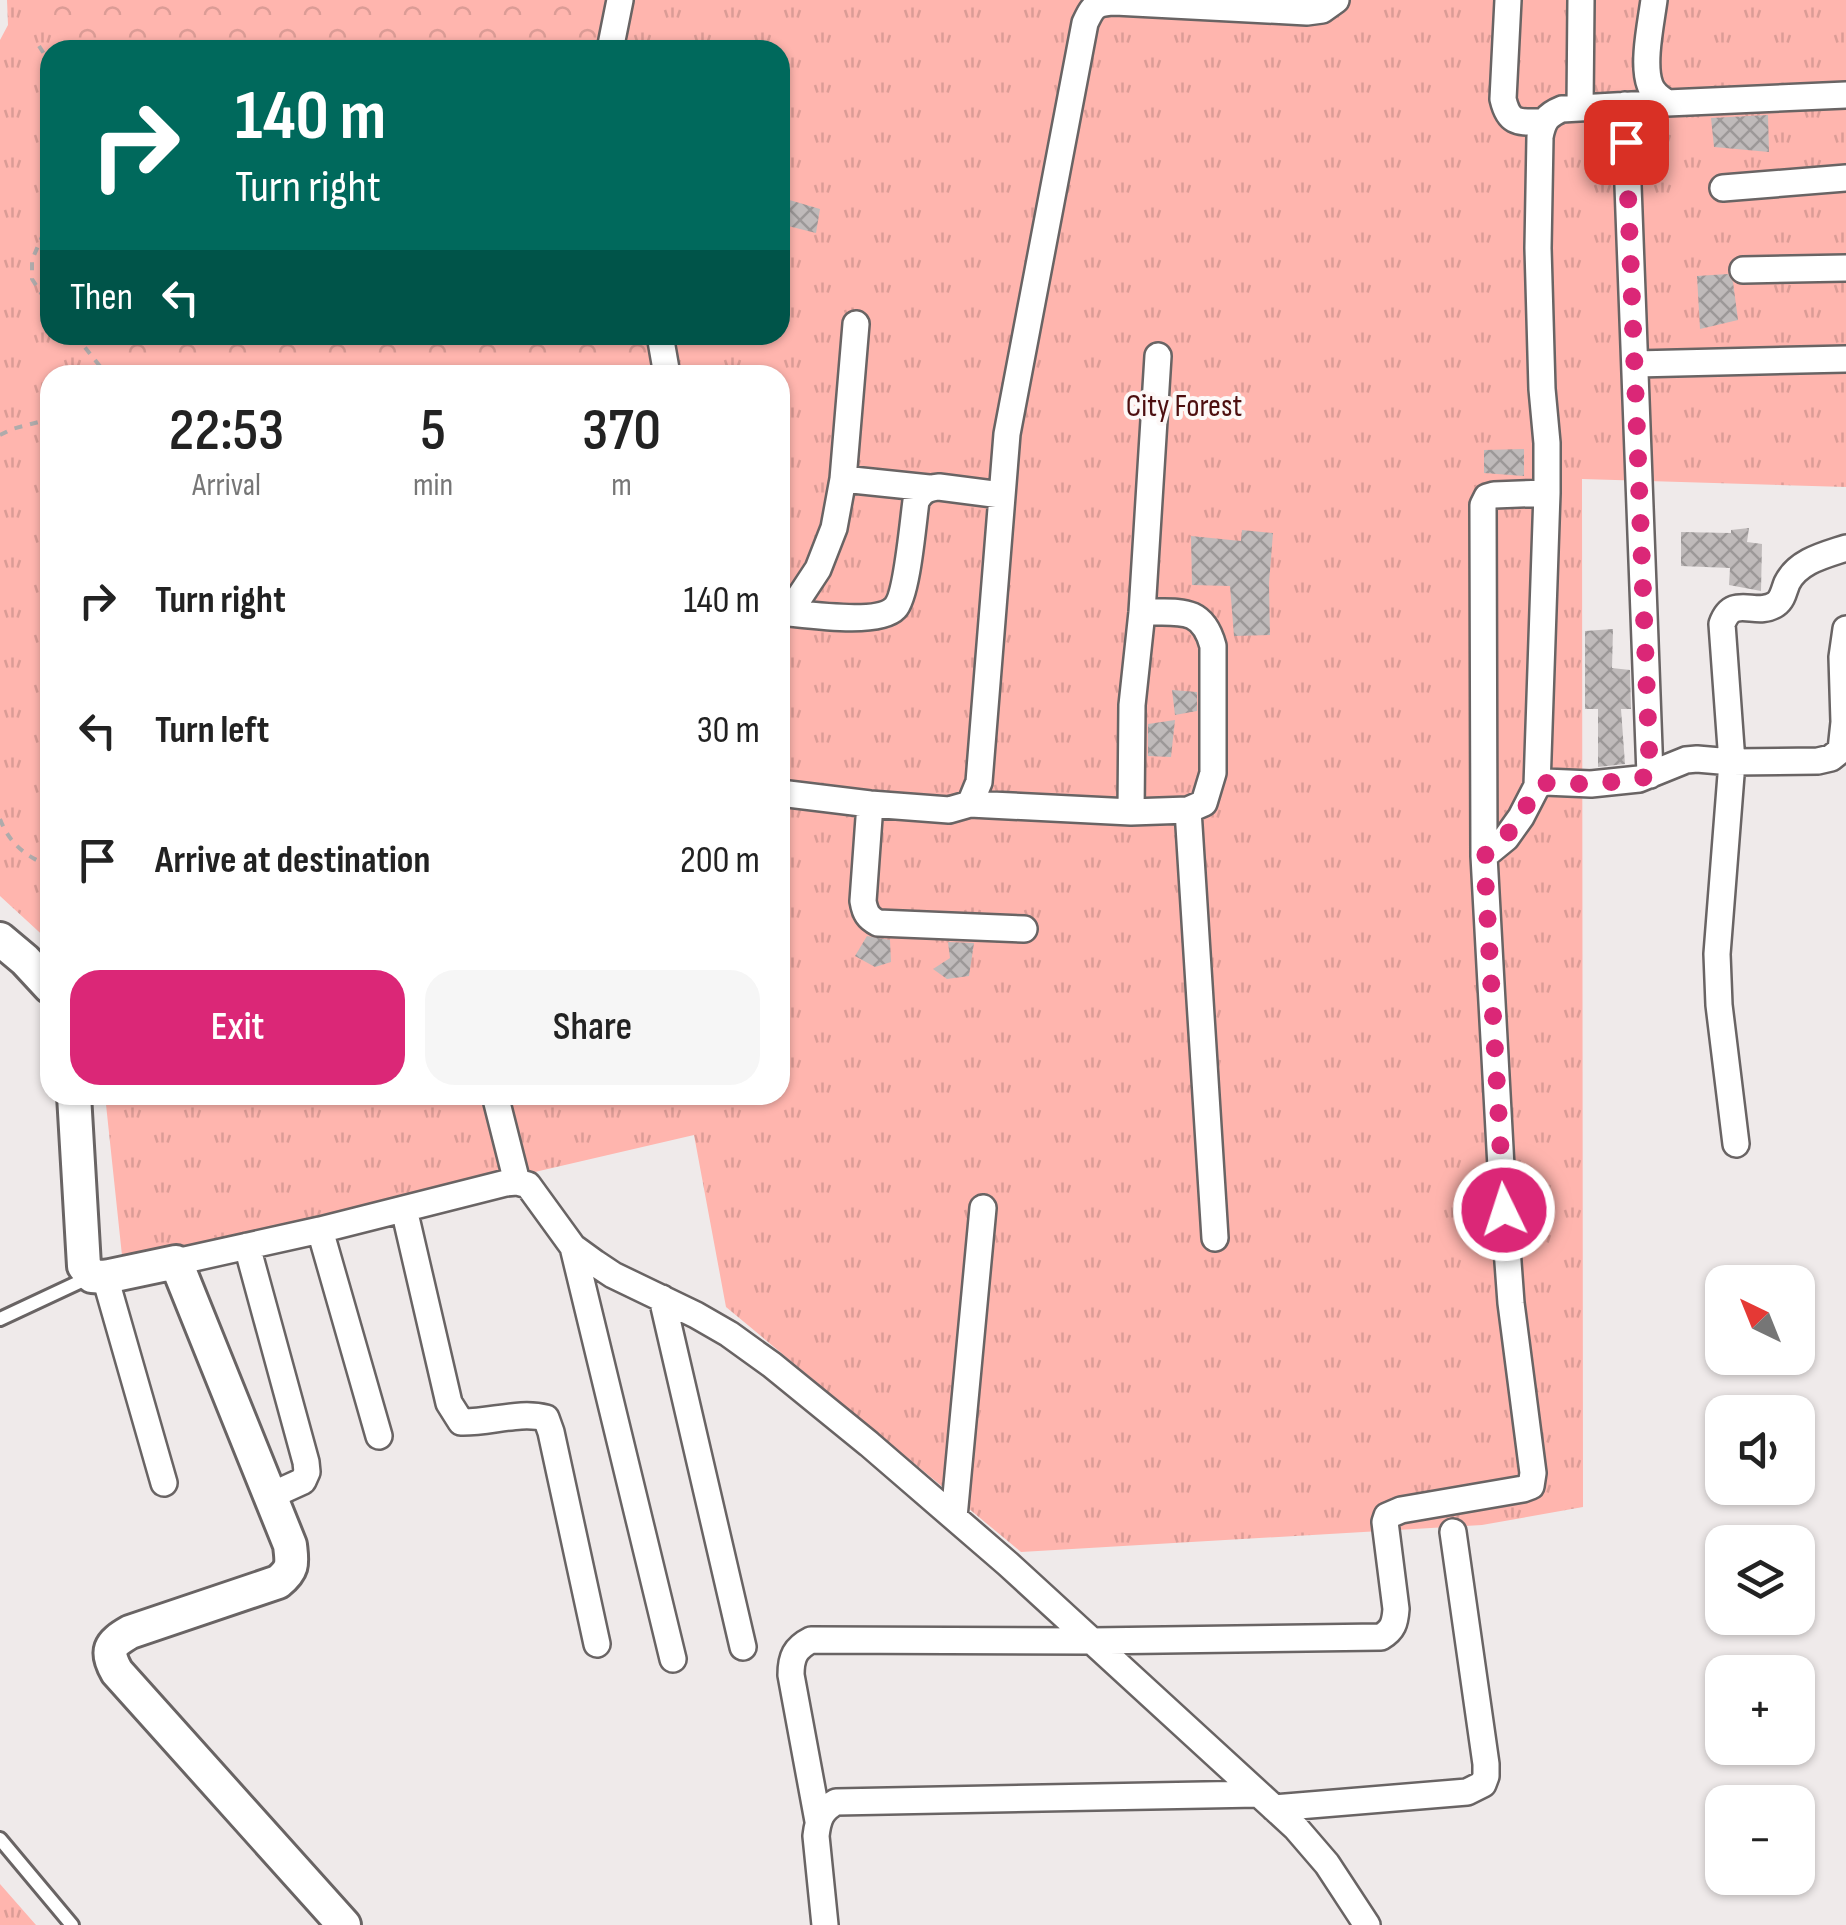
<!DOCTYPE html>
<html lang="en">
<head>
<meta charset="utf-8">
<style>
  body { margin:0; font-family:"Sofia Sans Condensed",sans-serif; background:#f6f6f6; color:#222; height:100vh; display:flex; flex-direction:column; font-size:38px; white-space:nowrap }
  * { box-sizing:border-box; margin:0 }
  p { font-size:32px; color:#767676 }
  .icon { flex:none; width:55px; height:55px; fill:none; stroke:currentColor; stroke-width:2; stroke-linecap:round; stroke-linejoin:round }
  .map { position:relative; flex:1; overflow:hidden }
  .side { position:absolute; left:40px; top:365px; width:750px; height:740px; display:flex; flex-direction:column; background:#fff; border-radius:30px; box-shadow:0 2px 8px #0004 }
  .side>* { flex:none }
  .banner { position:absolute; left:40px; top:40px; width:750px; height:305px; border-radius:30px; box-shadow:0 2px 8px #0004; background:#00695c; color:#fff; overflow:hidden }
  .needle { width:65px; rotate:317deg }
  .buttons { position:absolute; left:1705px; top:1265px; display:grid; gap:20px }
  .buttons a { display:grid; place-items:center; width:110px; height:110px; border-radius:20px; background:#fff; box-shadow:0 2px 8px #0004; font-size:50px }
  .pin { position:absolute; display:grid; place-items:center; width:85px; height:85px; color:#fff; margin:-42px; border-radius:20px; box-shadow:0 5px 15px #0006 }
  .me { position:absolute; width:110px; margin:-55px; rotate:356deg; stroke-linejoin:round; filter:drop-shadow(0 0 8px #0008) }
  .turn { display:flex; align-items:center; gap:35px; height:210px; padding:0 30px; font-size:45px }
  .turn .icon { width:130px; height:130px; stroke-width:2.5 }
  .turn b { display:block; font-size:70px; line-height:85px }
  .then { display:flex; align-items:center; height:95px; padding:0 30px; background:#0003; gap:20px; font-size:38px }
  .eta { display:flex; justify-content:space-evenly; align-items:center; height:170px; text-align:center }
  .eta b { font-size:60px; font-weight:600; line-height:70px }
  .action { display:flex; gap:20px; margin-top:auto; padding:20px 30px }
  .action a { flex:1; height:115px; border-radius:30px; background:#db2777; color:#fff; font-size:40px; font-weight:600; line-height:115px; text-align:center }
  .action a+a { background:#f6f6f6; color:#222 }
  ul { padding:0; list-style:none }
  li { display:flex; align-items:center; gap:30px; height:130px; padding:0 30px }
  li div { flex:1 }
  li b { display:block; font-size:38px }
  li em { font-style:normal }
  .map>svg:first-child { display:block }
  .grass { fill:url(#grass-tufts); fill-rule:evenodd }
  .forest { fill:url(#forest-crowns) }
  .building { fill:url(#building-cross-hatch) }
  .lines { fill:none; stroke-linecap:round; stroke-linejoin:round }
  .service-casing { stroke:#696464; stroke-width:18 }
  .minor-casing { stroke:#696464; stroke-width:30 }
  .tertiary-casing { stroke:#696464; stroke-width:38 }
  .path { stroke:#afabab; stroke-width:4; stroke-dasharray:8 8; stroke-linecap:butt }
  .service { stroke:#fff; stroke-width:12 }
  .minor { stroke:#fff; stroke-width:25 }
  .tertiary { stroke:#fff; stroke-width:32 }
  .route { stroke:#db2777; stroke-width:18; stroke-dasharray:0 32.4 }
  .labels { text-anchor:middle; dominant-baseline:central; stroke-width:8; stroke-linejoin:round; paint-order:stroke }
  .park-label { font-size:32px; fill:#4d0f10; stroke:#fdf8f7 }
</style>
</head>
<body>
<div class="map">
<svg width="1846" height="1925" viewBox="0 0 1846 1925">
  <defs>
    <pattern id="grass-tufts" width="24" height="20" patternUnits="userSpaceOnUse" patternTransform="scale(2.5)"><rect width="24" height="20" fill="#ffb5ae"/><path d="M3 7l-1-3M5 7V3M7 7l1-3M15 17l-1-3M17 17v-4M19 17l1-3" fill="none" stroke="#db9c96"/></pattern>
    <pattern id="forest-crowns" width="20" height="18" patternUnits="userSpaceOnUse" patternTransform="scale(2.5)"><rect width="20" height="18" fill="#ffb5ae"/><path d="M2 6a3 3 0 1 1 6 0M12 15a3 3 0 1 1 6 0" fill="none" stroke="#db9c96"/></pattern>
    <pattern id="building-cross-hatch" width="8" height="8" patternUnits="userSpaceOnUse" patternTransform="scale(2.5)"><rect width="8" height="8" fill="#bfbaba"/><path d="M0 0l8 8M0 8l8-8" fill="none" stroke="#9c9898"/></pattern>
  </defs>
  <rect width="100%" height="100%" fill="#efeaea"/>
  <path class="grass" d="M 7,0 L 1846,0 L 1846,487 L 1582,479 L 1583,1507 L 1482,1525 L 1021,1552 L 726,1307 L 694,1135 L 299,1227 L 123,1265 L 105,1095 L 780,1095 L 780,375 L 50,375 L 50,942 L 0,896 L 0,40 L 8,25 ZM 50,50 L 780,50 L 780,335 L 50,335 Z
    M 0,1884 L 36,1925 L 0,1925 Z"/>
  <path class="forest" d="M 55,0 L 632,0 L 624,50 L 52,50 Z
    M 88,335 L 666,335 L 678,343 L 621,375 L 444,375 L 429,368 L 394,375 L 123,375 Z"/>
  <path class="building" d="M 1768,115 L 1769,152 L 1714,147 L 1711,118 Z
    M 786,199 L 820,209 L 816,233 L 780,224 Z
    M 1728,274 L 1733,282 L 1738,320 L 1700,329 L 1697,276 Z
    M 1524,449 L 1524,476 L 1484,473 L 1484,450 Z
    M 1749,528 L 1747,542 L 1762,544 L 1761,591 L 1729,585 L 1730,568 L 1681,566 L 1681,532 L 1731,533 L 1731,530 Z
    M 1242,530 L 1273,533 L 1269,583 L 1270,635 L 1234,636 L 1230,586 L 1192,585 L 1191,536 L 1241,541 Z
    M 1613,629 L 1612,668 L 1630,670 L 1631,709 L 1621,709 L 1625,764 L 1598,767 L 1598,709 L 1585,709 L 1585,631 Z
    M 1172,690 L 1197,692 L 1197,711 L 1175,715 Z
    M 1175,720 L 1171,757 L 1148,756 L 1148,724 Z
    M 867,936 L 890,940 L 891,962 L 875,967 L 855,956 Z
    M 948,942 L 974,943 L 969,976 L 947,979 L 933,969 L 950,958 Z"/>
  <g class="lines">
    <defs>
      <path id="service" d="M 0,1319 L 92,1276
        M 0,1839 L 72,1925"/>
      <path id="minor" d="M 1508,0 L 1503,99 C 1509,125 1519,122 1543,122
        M 1654,0 C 1651,23 1642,64 1650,85 C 1653,94 1660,98 1667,103 L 1846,95
        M 610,50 L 620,0
        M 1625,105 L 1650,775
        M 1580,108 L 1581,0
        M 1723,188 L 1846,178
        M 1743,270 L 1846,268
        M 660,335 L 667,375
        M 1636,364 L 1846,359
        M 843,479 L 929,488
        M 780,612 C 804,614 878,626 895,608 C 907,596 913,522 916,501 C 922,491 927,488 939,487 L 1001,495
        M 789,613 L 818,569 L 834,528 L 843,479 L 856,324
        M 1537,786 L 1547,493 L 1547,443 L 1542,389 L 1538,248 L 1540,137 C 1543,121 1547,115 1562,109 L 1667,103
        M 780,793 L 870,804 L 949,810 L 970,804 L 979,782 L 1007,434 L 1085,23 C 1093,6 1095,3 1115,2 L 1307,12 L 1322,10 L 1336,0
        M 870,804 L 863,901 C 865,913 868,918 878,923 L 1024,929
        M 970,804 L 1131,812 L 1188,810 L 1204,803 L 1213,773 L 1213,646 C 1202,605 1178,613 1142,612
        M 1188,810 L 1215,1238
        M 1131,812 L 1132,705 L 1142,612 L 1158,356
        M 1484,856 L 1506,838 L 1521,817 L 1537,786 L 1545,782 L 1591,784 L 1639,779 L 1686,760 L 1697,759 L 1732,762 L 1818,761 L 1831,758 L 1841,750 L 1844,722 L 1842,657 L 1846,629
        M 495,1095 L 517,1182
        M 1736,1144 L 1719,1005 L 1717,954 L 1732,762 L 1722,624 C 1733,593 1756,618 1776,604 C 1783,599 1784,590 1787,583 C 1798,561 1825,555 1846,548
        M 404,1209 L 449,1403 L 461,1422 C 489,1423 519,1411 546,1418 L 551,1432 L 597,1644
        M 320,1230 L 379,1436
        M 247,1246 L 306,1462 L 307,1472 L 303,1481 L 270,1496
        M 573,1247 L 673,1659
        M 176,1262 L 320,1230 L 506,1183 L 517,1182 L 528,1185 L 573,1247 L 595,1263 L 613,1275 L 696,1315 L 729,1334 L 772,1365 L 869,1444 L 1008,1564 L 1296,1828 L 1327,1864 L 1367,1925
        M 105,1277 L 164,1483
        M 662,1298 L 743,1647
        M 954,1517 L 983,1208
        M 1274,1808 L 1467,1792 L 1483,1784 L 1486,1776 L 1486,1764 L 1453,1532
        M 818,1821 L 791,1675 C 791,1657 795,1648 811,1640 L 1092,1641 L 1381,1637 C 1393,1630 1395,1623 1396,1609 L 1385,1522 L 1387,1516 L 1401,1510 L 1523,1489 L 1531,1486 L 1533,1473 L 1511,1303 L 1501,1167 L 1484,856 L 1483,505 L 1487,497 L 1494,495 L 1547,493
        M 825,1925 L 816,1836 C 818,1819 821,1810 836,1802 L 1258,1794"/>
      <path id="tertiary" d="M 0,939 L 25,960 L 50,987
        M 74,1095 L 84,1266 L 92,1276 L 105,1277 L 176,1262 L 290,1545 C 292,1563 294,1569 278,1582 L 130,1632 C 109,1644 105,1651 117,1672 L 344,1925"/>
    </defs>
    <use href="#service" class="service-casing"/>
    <use href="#minor" class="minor-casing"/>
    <use href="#tertiary" class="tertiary-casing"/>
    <path class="path" d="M 39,46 L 50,63
      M 50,218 L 32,260 L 32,279 L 50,307
      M 75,335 L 107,375
      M 362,375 L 387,372 L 407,375
      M 0,435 L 12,429 L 50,419
      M 0,819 C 9,843 26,857 50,866"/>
    <use href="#service" class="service"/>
    <use href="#minor" class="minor"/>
    <use href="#tertiary" class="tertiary"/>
  </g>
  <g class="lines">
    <path class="route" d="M 1504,1210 L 1484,856 C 1497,845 1509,834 1519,819 C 1527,807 1531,793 1541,783 L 1591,784 L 1639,779 L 1650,775 L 1626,142"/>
  </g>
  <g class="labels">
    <g class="park-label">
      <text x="1184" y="406">City Forest</text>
    </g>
  </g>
</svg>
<div class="buttons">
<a><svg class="needle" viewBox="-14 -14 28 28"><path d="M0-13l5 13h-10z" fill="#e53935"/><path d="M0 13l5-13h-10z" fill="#767676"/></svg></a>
<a><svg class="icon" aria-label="sound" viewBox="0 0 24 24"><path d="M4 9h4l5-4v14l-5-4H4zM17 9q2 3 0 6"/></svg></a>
<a><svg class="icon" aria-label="layers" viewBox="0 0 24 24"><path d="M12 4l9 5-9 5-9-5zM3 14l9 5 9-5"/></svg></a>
<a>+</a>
<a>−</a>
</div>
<div class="pin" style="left:1626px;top:142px;background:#d93025"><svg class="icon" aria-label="arrive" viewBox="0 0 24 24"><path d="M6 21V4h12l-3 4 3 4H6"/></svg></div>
<svg class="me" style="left:1504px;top:1210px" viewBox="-20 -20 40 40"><circle r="17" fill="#db2777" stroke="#fff" stroke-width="3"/><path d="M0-11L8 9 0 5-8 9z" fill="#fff"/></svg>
<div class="banner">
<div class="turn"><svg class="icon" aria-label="right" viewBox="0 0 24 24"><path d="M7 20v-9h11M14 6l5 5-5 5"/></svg><div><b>140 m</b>Turn right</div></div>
<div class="then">Then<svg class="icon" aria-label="left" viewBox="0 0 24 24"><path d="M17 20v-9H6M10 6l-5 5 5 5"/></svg></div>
</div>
<section class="side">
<div class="eta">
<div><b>22:53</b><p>Arrival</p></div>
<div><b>5</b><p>min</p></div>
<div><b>370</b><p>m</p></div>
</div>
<ul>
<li><svg class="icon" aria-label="right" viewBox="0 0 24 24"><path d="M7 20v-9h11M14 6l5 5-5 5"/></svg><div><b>Turn right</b></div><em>140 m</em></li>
<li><svg class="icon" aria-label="left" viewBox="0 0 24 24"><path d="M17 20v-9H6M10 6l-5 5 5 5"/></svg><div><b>Turn left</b></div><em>30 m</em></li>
<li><svg class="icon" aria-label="arrive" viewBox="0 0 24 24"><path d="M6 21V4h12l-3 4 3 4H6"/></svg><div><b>Arrive at destination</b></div><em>200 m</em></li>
</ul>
<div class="action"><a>Exit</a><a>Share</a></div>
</section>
</div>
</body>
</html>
